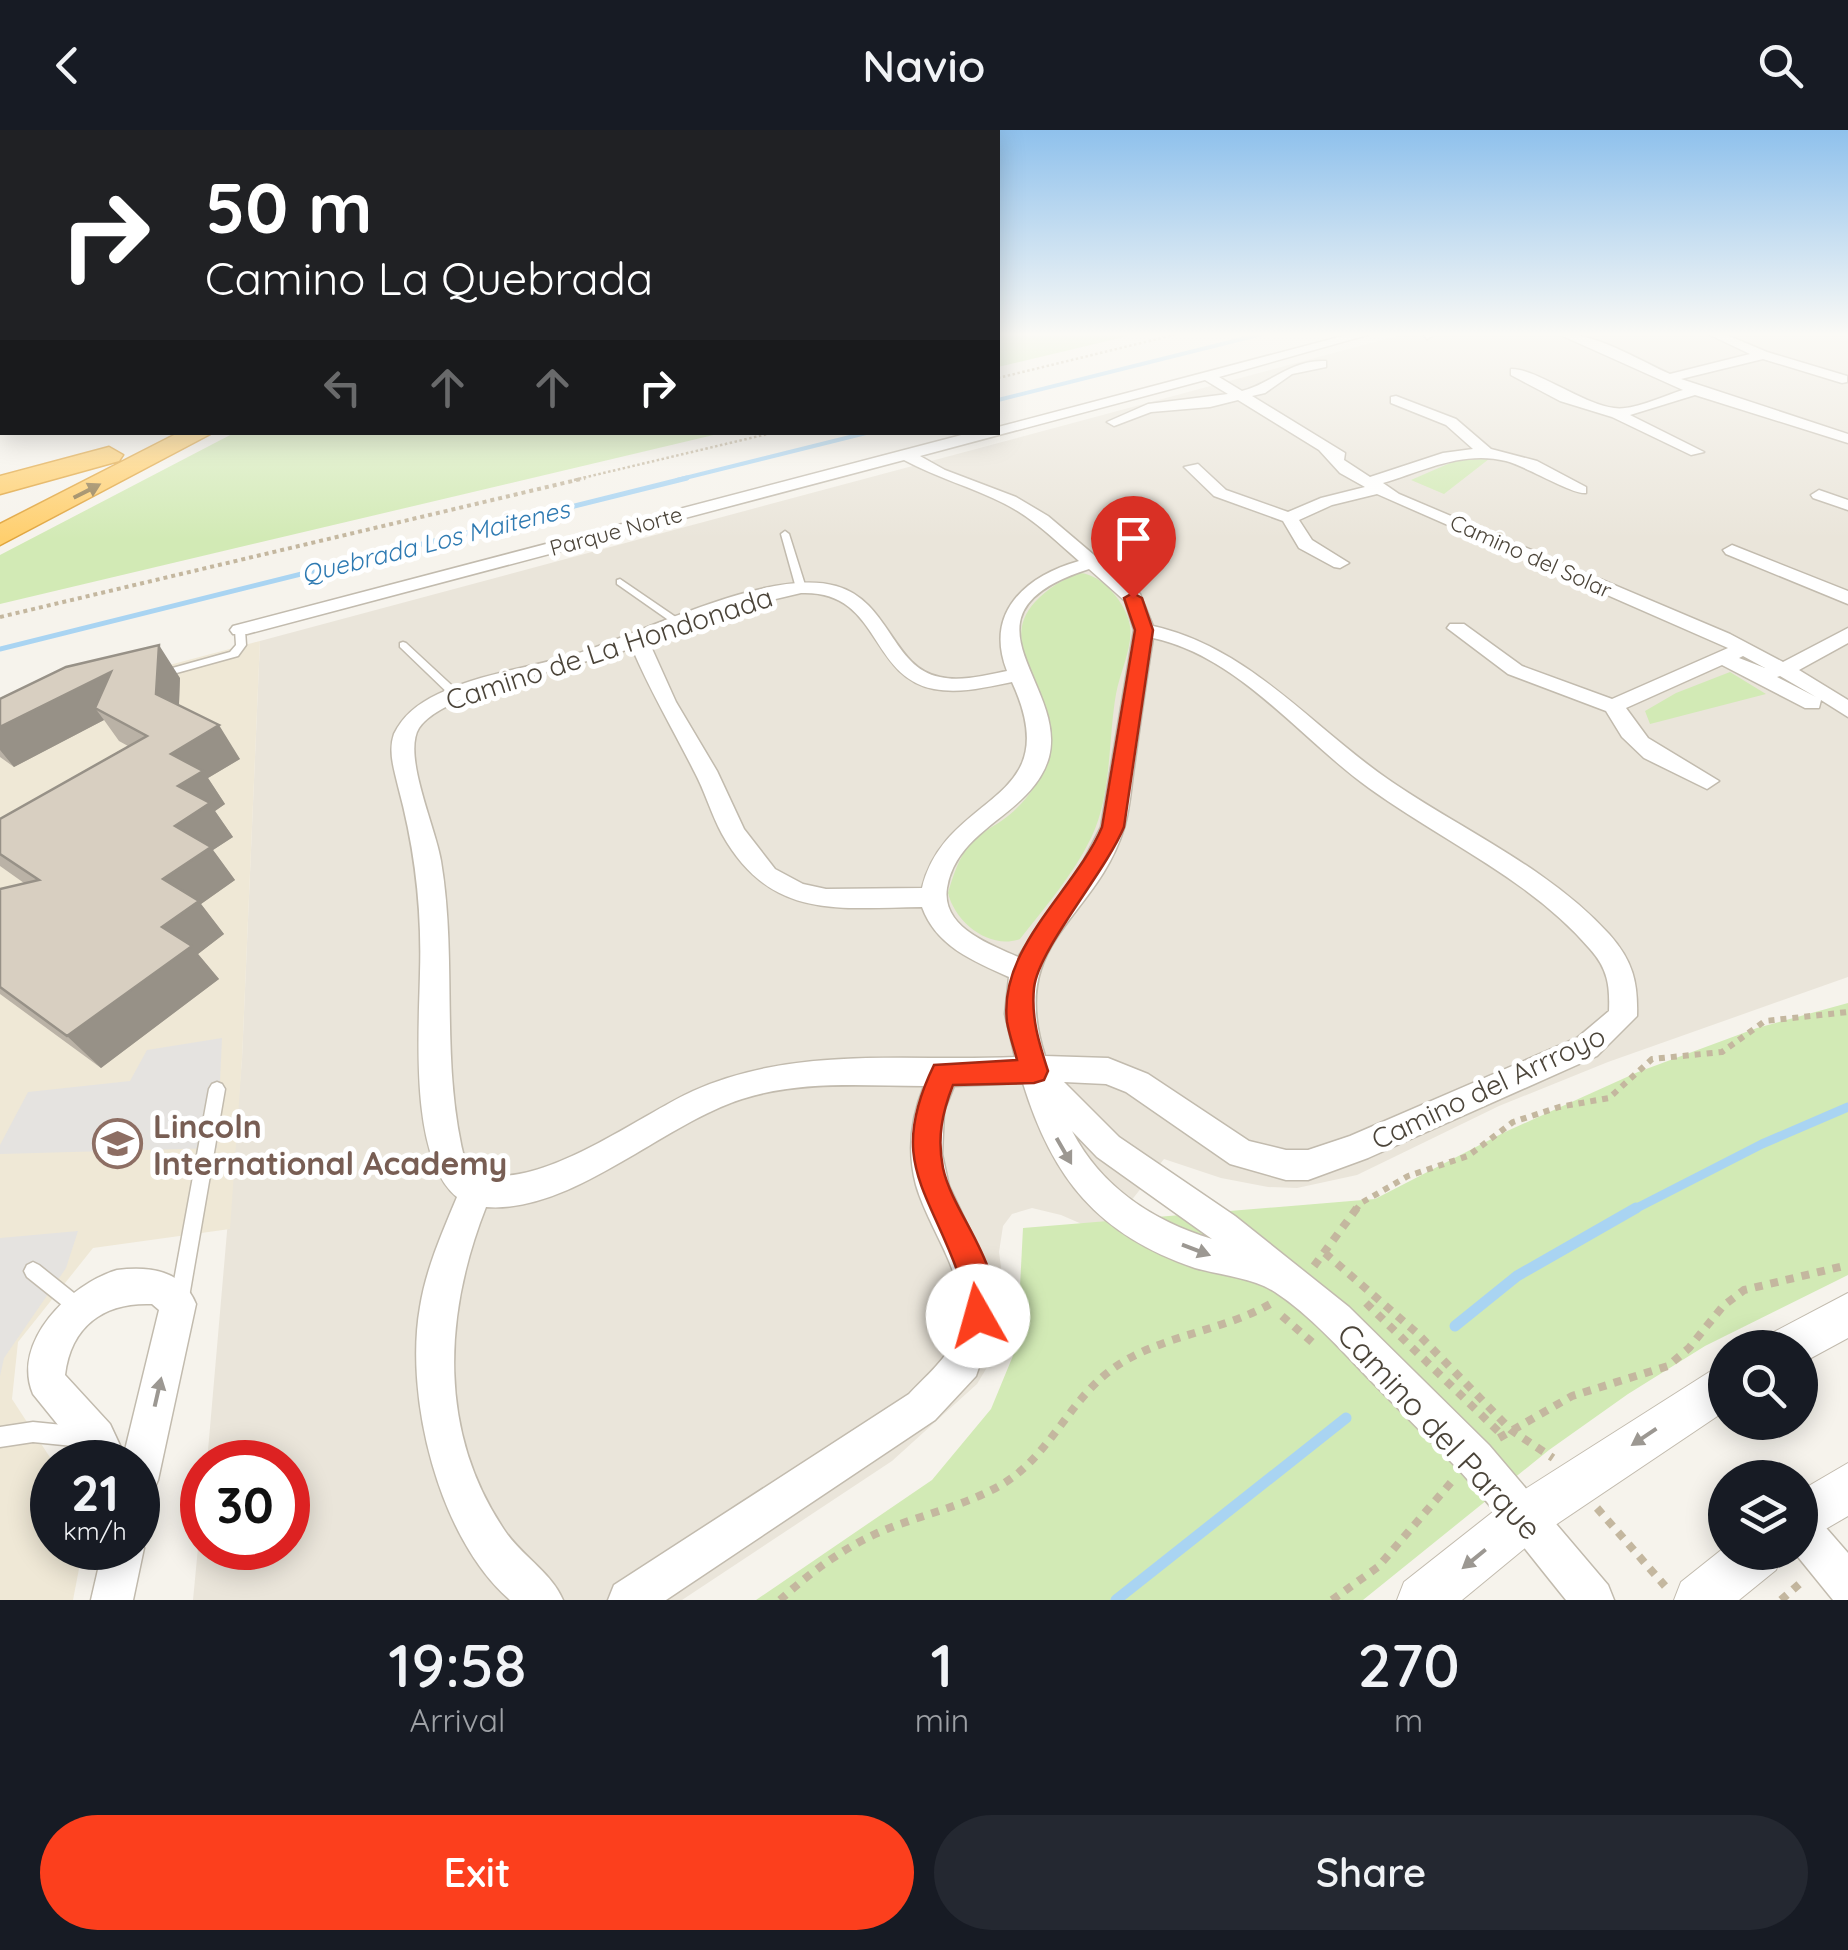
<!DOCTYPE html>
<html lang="en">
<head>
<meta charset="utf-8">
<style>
  body { margin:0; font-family:Quicksand,sans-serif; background:#242831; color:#f1f3f6; height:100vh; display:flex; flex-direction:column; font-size:38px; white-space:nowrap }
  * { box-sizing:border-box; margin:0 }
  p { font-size:32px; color:#9ea1a6 }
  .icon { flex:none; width:55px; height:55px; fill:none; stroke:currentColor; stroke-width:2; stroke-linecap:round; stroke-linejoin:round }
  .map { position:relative; height:1470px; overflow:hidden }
  .details { display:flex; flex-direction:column; background:#171b24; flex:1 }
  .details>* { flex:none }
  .top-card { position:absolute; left:0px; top:0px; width:1000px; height:305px; box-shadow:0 5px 25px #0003; background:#202124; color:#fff; overflow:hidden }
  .controls { position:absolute; left:1708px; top:1200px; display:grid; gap:20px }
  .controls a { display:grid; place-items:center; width:110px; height:110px; border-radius:50%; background:#171b24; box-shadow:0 5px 25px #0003; font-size:50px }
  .speed { position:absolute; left:30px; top:1310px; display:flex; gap:20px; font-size:50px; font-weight:700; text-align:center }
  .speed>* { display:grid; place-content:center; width:130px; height:130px; border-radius:50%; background:#171b24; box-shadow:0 5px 25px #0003; line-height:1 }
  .speed small { font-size:25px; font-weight:400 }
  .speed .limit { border:15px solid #d22; background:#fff; color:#111 }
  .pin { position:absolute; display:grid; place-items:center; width:85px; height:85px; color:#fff; margin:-102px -42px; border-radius:50% 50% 50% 0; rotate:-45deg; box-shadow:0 0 10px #0007 }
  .pin .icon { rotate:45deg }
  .me { position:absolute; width:110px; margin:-55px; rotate:353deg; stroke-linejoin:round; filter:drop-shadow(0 0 8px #0008) }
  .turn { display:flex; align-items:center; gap:35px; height:210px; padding:0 40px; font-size:45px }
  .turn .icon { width:130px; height:130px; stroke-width:2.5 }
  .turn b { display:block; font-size:70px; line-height:85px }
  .lanes { display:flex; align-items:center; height:95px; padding:0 40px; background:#0003; justify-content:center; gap:50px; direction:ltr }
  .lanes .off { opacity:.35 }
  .eta { display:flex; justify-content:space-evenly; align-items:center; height:170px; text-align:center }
  .eta b { font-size:60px; font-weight:600; line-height:70px }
  .action { display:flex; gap:20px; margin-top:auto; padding:20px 40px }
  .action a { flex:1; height:115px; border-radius:60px; background:#fc3f1d; color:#fff; font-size:40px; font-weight:600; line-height:115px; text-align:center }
  .action a+a { background:#242831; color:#f1f3f6 }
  header { display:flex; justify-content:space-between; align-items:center; height:130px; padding:0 40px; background:#171b24; font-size:45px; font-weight:600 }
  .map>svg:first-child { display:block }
  .residential { fill:#eae5da }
  .education { fill:#efe8d6 }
  .green { fill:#d2eab5 }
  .parking { fill:#e5e3e0 }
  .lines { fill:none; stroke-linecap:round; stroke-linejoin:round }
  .stream-far3 { stroke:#a9d4f2; stroke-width:4 }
  .stream-far2 { stroke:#a9d4f2; stroke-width:5 }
  .stream-far1 { stroke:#a9d4f2; stroke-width:9 }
  .stream { stroke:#a9d4f2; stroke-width:11 }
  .service-casing { stroke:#c2bbae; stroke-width:3 }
  .minor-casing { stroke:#c2bbae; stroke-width:3 }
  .tertiary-casing { stroke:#c2bbae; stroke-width:2 }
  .motorway-casing { stroke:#e0a43c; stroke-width:3 }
  .path-far3 { stroke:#c4b79f; stroke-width:2.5; stroke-dasharray:2.5 2.5; stroke-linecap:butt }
  .path-far2 { stroke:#c4b79f; stroke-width:4; stroke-dasharray:4 4; stroke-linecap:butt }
  .path-far1 { stroke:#c4b79f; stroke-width:6; stroke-dasharray:6 6; stroke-linecap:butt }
  .path { stroke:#c4b79f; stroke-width:8; stroke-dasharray:8 8; stroke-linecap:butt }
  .service { fill:#fff; fill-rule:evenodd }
  .minor { fill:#fff; fill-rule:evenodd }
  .tertiary { fill:#fff; fill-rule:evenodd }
  .motorway { fill:#ffcf6e; fill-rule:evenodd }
  .wall { fill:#bab2a6 }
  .shaded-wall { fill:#979187 }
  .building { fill:#d8cfc1; stroke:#979187; stroke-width:2.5 }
  .oneway { fill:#937c4e }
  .oneway2 { fill:#9c9892 }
  .route { fill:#fc3f1d; stroke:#a42913; stroke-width:2.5 }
  .labels { text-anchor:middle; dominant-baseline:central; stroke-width:10; stroke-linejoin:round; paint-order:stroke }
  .far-street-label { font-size:22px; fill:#4b4439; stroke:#fff }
  .far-water-label { font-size:25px; font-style:italic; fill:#2e7ab2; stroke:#fff }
  .street-label { font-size:28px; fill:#4b4439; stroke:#fff }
  .near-education-label { font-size:32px; font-weight:bold; fill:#785e54; stroke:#fff; text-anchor:start }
  .near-street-label { font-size:32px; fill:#4b4439; stroke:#fff }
</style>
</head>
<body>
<header><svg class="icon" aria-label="back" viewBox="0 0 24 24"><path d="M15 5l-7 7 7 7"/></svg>Navio<svg class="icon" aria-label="search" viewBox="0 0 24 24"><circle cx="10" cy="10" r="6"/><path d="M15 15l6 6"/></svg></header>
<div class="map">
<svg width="1848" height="1470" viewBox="0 0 1848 1470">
  <rect width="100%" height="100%" fill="#f6f3ec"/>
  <path class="residential" d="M 1408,203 L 1848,203 L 1848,847 L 1608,932 L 1499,976 L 1357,1045 L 1297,1058 L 1268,1057 L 1221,1048 L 1164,1029 L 1105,1104 L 1061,1085 L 1032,1078 L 1012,1084 L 1003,1096 L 999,1122 L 1005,1166 L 1004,1198 L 998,1219 L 977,1254 L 892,1331 L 682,1470 L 193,1470 L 202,1376 L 202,1418 L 288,1418 L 288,1332 L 207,1332 L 242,929 L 260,511 Z"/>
  <path class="education" d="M 260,511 L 242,929 L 230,1099 L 93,1118 L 18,1212 L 12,1269 L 53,1332 L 52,1418 L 83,1418 L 73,1470 L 0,1470 L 0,580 Z"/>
  <path class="green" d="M 998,203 L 1141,203 L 998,237 Z
    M 234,303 L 234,302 L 722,303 L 0,474 L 0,425 Z
    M 1489,329 L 1444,364 L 1411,350 L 1457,330 Z
    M 1080,443 C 1102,444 1127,474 1130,496 C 1133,517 1120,542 1116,564 C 1108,610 1112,665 1091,708 C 1073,745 1045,777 1020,809 C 989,820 955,792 948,763 C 953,746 959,727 970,714 C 980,702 996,696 1008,686 C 1029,669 1047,643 1050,615 C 1058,564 994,516 1035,472 C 1048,458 1063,449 1080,443 Z
    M 1730,542 L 1766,564 L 1650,594 L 1645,581 L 1676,563 Z
    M 1848,873 L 1848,1145 L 1705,1216 L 1628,1264 L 1549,1320 L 1363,1470 L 756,1470 L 932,1350 L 991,1279 L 1017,1216 L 1023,1098 L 1375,1069 L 1505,1002 L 1638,942 L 1757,898 Z"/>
  <path class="parking" d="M 222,908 L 217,1018 L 0,1024 L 0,1015 L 28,962 L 130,951 L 147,920 Z
    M 78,1101 L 66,1138 L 4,1228 L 0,1246 L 0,1108 Z"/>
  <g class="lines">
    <path class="stream-far3" d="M 998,270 L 1266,203
      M 677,350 L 870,302"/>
    <path class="stream-far2" d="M 0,519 L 687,348"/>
    <path class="stream-far1" d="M 1631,1081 L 1762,1014 L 1848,977"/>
    <path class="stream" d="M 1455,1196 L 1517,1146 L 1636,1078
      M 1116,1470 L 1346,1288"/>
    <defs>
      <path id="service" d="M 785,401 L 789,404 L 806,458 L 804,460 L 801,461 L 796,458 L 781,404 Z
        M 620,449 L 683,492 L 683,496 L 677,496 L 617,454 L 617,450 Z
        M 240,497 L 245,500 L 246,515 L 238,526 L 162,547 L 157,544 L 158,542 L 230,522 L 236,515 L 235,500 Z
        M 403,512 L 406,513 L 460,563 L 460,567 L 452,567 L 400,517 L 400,513 Z
        M 217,952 L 222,954 L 225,959 L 189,1167 L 186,1173 L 180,1176 L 174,1173 L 171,1167 L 209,959 L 212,954 Z
        M 33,1132 L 39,1135 L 84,1171 L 87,1177 L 84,1183 L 78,1186 L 72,1183 L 27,1147 L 24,1141 L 27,1135 Z
        M 33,1292 L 83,1297 L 90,1300 L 93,1307 L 90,1314 L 83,1317 L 33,1312 L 0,1317 L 0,1297 Z"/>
      <path id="minor" d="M 1354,203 L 1374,203 L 1219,247 L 1242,261 C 1272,253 1292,229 1326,231 L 1326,237 L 1292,244 L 1265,263 L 1252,266 L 1345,323 L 1344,330 L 1370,347 L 1443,323 L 1473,319 L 1446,295 L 1391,273 L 1391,267 L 1396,266 L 1456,289 L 1491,319 L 1537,331 L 1586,357 L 1586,363 C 1573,365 1526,336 1506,331 C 1463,320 1423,341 1383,353 L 1399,364 L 1730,504 L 1783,532 L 1848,498 L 1848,513 L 1799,540 L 1848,570 L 1848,587 L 1821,570 L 1819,578 L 1805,578 L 1722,535 L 1626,578 L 1648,608 L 1719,651 L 1707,659 L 1644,628 L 1622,607 L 1606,581 L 1508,544 L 1447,498 L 1450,494 L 1464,494 L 1522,536 L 1612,569 L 1728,518 L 1377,364 L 1332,375 L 1299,390 L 1312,410 L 1349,433 L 1340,438 L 1334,437 L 1299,418 L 1283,391 L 1214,366 L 1184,337 L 1198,334 L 1226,360 L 1288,382 L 1321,368 L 1365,357 L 1340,343 L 1319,320 L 1238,270 L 1210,277 L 1151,282 L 1114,296 L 1107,292 L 1148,274 L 1228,264 L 1205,250 L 920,326 L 945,340 L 1016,367 L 1048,386 L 1140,464 L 1153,496 C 1251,518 1312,598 1392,652 C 1464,701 1549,738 1609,804 C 1633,831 1638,852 1637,886 L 1597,926 L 1368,1028 L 1308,1050 L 1286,1050 L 1230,1034 L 1126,962 L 1106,954 L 1064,952 L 1119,1007 L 1235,1086 L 1349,1177 L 1489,1315 L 1608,1455 L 1614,1470 L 1566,1470 C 1531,1427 1497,1382 1460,1341 C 1430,1310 1399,1280 1369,1249 C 1340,1219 1310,1185 1275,1162 C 1254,1148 1219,1145 1195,1138 C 1098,1105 1052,1048 1023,953 L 954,956 L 944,981 L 942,1024 L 949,1056 L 992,1147 L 996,1186 L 976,1246 L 935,1290 L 666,1470 L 608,1470 L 614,1455 L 909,1264 C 921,1251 936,1238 946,1224 C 987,1167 931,1109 916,1055 C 907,1021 911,988 924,956 C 863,956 802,950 742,969 C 663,994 571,1084 486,1077 C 444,1184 437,1301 505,1401 C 522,1426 552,1443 563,1470 L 510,1470 C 439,1409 404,1267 420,1177 C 426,1139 442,1103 457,1067 C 409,1028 419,901 420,843 C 422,777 415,719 398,656 C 394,639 388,621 394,604 C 403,585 419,573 438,564 C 481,543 530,538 576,524 C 642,503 770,437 836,456 C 890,471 892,538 940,547 C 961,552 986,545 1007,541 C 984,482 1026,446 1079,431 C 1056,411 1033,388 1005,374 C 972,357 937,348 904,330 L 247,504 L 233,504 L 230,500 L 233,496 L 973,302 L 998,302 L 998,297 ZM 1089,439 L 1125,471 L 1134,500 L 1101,697 L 1084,730 L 1018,827 C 989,814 941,797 947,758 C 957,696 1033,685 1049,627 C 1068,553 948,484 1089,439 ZM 801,463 C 881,460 868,546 934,559 C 960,564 987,557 1012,552 C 1069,676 946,660 922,758 L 826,759 L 803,754 L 775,739 L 744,699 L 717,641 L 676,572 L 649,512 L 754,474 ZM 1153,508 C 1240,527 1299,608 1369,658 C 1442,711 1530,749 1590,819 C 1608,839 1610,856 1609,881 L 1577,908 L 1350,1006 L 1308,1020 L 1286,1020 L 1249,1011 L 1148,944 L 1108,928 L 1045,926 C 1007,809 1095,792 1124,698 C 1130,679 1131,657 1134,637 C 1140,594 1146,551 1153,508 ZM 632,518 C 650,561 673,599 694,641 C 705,661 711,684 722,704 C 770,790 837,778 922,777 C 936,816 973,831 1009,847 L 1005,884 L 1015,927 C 907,932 795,915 693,961 C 639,985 519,1077 466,1035 C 439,934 458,832 441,731 C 436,698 402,625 419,598 C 444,560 584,535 632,518 ZM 1743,526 L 1765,538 L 1739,528 ZM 1780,546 L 1816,567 L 1777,547 ZM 1072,1001 L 1097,1027 L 1212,1109 C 1153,1091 1101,1057 1072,1001 Z
        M 1422,203 L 1437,203 L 1427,209 Z
        M 1556,203 C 1597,203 1634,228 1670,244 L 1750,224 L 1706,203 L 1722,203 L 1767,222 L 1847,246 L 1847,252 L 1842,253 L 1763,229 L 1681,249 L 1848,304 L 1848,313 L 1695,265 L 1630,285 L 1704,322 L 1691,325 L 1612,287 L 1560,271 L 1511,245 L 1511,239 C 1535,238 1582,274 1614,278 C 1633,281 1663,266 1683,260 Z
        M 1819,360 L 1848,370 L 1848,380 L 1813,368 L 1811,365 Z
        M 1732,415 L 1848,461 L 1848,474 L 1726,424 L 1723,420 Z
        M 117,1140 C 150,1136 182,1140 196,1174 L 158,1350 L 152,1364 L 138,1370 L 138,1332 L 88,1332 L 33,1264 C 11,1212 70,1154 117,1140 ZM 152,1174 L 159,1180 L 124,1324 L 110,1294 L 65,1245 C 71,1195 105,1172 152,1174 Z
        M 1800,1378 L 1814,1384 L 1848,1423 L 1848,1470 L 1833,1470 L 1794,1422 L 1800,1422 Z
        M 138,1403 L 144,1418 L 133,1470 L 91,1470 L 103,1418 L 138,1418 Z"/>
      <path id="tertiary" d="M 1848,1163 L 1848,1208 L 1800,1234 L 1800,1218 L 1765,1218 L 1772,1203 Z
        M 1725,1232 L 1725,1281 L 1542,1404 L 1462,1470 L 1397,1470 L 1404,1452 L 1508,1370 Z
        M 1848,1333 L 1848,1386 L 1800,1414 L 1800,1361 Z
        M 1725,1417 L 1725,1422 L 1783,1422 L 1776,1440 L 1739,1470 L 1674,1470 L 1681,1452 Z"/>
      <path id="motorway" d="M 0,265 L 2,266 L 2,281 L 0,281 Z
        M 180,302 L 214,302 L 0,415 L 0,394 Z
        M 109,317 L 123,325 L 119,331 L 0,364 L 0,346 Z"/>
    </defs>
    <use href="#service" class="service-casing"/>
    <use href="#minor" class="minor-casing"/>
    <use href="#tertiary" class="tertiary-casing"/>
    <use href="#motorway" class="motorway-casing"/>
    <path class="path-far3" d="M 998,248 L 1182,203
      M 574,350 L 776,302"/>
    <path class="path-far2" d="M 0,487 L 585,348"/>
    <path class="path-far1" d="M 1355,1081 L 1361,1073 L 1408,1046 L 1468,1026 L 1513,992 L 1559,977 L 1609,968 L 1652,929 L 1722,922 L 1765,891 L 1848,882"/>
    <path class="path" d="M 1325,1123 L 1418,1204 L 1511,1300 L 1553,1328
      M 1314,1136 L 1357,1078
      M 1366,1173 L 1502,1305
      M 1282,1186 L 1312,1212
      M 1499,1308 L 1572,1266 L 1668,1236 L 1689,1218 L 1723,1176 L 1744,1160 L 1848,1135
      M 1597,1378 L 1665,1456
      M 780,1470 C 812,1441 847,1415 887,1399 C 925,1384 966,1375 1001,1355 C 1049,1327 1068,1272 1111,1240 C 1158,1205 1222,1202 1272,1173
      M 1332,1470 L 1378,1437 L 1454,1349
      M 1781,1470 L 1805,1449"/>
    <use href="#service" class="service"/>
    <use href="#minor" class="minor"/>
    <use href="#tertiary" class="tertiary"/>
    <use href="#motorway" class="motorway"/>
  </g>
  <path class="wall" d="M 180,548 L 179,576 L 240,629 L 208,648 L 225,674 L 215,681 L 233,707 L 213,720 L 235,750 L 201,774 L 224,804 L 198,824 L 219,849 L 101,938 L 0,864 L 0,759 L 24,753 L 0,736 L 0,689 L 128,616 L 119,611 L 104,590 L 14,637 L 0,627 L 0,569 Z"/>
  <path class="shaded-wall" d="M 159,515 L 180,548 L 178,597 L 156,564 Z
    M 111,542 L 95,578 L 104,590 L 14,637 L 0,620 L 0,597 Z
    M 219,595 L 240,629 L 208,648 L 225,674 L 215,681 L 233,707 L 213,720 L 235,750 L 201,774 L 224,804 L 198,824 L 219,849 L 101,938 L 67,906 L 162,797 L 163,749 L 175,696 L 178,656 L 171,624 Z"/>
  <path class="building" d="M 159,515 L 156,564 L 219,595 L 171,624 L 203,641 L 178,656 L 210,673 L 175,696 L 211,717 L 163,749 L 199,771 L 162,797 L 192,816 L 67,906 L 0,857 L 0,759 L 39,750 L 0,724 L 0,689 L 147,606 L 95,578 L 111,542 L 0,597 L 0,569 L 66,537 Z"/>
  <defs><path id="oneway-solid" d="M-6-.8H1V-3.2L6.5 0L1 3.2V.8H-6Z" transform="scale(2.5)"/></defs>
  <use class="oneway" href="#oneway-solid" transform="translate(87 361) rotate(-27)"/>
  <g class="oneway2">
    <use href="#oneway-solid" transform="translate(1064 1021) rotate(60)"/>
    <use href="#oneway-solid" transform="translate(1196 1120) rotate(21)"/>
    <use href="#oneway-solid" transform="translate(158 1262) rotate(-77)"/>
    <use href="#oneway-solid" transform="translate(1644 1307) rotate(146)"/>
    <use href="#oneway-solid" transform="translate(1474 1429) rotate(141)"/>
  </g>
  <linearGradient id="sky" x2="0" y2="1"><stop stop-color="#8fc1ec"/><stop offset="0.5" stop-color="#fbfaf6"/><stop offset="1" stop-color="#fbfaf6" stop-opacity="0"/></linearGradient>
  <rect width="1848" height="409" fill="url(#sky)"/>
  <path class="route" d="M 1133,463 L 1142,468 L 1153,500 L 1124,697 C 1105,743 1038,819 1034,858 C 1031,888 1039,913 1048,941 L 1044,950 L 1034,953 L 953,955 C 942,983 937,1008 943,1038 C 954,1089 1012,1142 989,1197 L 978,1202 L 966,1197 C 959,1180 964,1161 958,1143 C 927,1057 888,1030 934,935 L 1017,930 C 1014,918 1009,904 1007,892 C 998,817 1075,761 1102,697 L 1135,500 L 1124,468 Z"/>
  <defs>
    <symbol id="school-ring" viewBox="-11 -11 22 22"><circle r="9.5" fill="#fff" stroke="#8d6e63" stroke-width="1.5"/><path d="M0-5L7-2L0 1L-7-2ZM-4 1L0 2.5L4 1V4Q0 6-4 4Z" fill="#8d6e63"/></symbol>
  </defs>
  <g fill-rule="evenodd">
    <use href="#school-ring" x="90" y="986" width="55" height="55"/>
  </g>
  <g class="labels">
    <g class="far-street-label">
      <text transform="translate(616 401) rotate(-15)">Parque Norte</text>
      <text transform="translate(1531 426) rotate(24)">Camino del Solar</text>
    </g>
    <g class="far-water-label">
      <text transform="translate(435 411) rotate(-14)">Quebrada Los Maitenes</text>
    </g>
    <g class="street-label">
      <text transform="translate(609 518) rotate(-18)">Camino de La Hondonada</text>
      <text transform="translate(1488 957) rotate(-25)">Camino del Arrroyo</text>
    </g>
    <g class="near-education-label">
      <text x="153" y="996">Lincoln<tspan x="153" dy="37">International Academy</tspan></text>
    </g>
    <g class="near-street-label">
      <text transform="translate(1440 1301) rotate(47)">Camino del Parque</text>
    </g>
  </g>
</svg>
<div class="controls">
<a><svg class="icon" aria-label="search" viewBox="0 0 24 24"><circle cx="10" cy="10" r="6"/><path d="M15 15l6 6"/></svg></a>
<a><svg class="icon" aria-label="layers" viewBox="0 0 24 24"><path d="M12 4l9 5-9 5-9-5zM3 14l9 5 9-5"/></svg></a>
</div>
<div class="speed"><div>21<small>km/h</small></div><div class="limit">30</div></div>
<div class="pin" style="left:1133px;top:468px;background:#d93025"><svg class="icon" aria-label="arrive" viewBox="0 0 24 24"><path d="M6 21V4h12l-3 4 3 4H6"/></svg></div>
<svg class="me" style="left:978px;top:1186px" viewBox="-20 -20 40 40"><circle r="19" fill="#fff"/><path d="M0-13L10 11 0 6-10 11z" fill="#fc3f1d"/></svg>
<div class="top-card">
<div class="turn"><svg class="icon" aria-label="right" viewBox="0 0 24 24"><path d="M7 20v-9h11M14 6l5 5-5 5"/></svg><div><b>50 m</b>Camino La Quebrada</div></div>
<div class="lanes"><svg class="icon off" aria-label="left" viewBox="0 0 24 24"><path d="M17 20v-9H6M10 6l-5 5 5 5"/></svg><svg class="icon off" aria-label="ahead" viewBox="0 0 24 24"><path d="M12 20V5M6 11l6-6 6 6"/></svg><svg class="icon off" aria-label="ahead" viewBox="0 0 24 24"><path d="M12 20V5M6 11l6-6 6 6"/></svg><svg class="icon" aria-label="right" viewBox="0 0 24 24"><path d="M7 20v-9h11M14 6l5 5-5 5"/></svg></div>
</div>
</div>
<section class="details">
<div class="eta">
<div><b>19:58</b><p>Arrival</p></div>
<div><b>1</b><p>min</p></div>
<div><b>270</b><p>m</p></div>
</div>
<div class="action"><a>Exit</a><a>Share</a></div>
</section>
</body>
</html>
